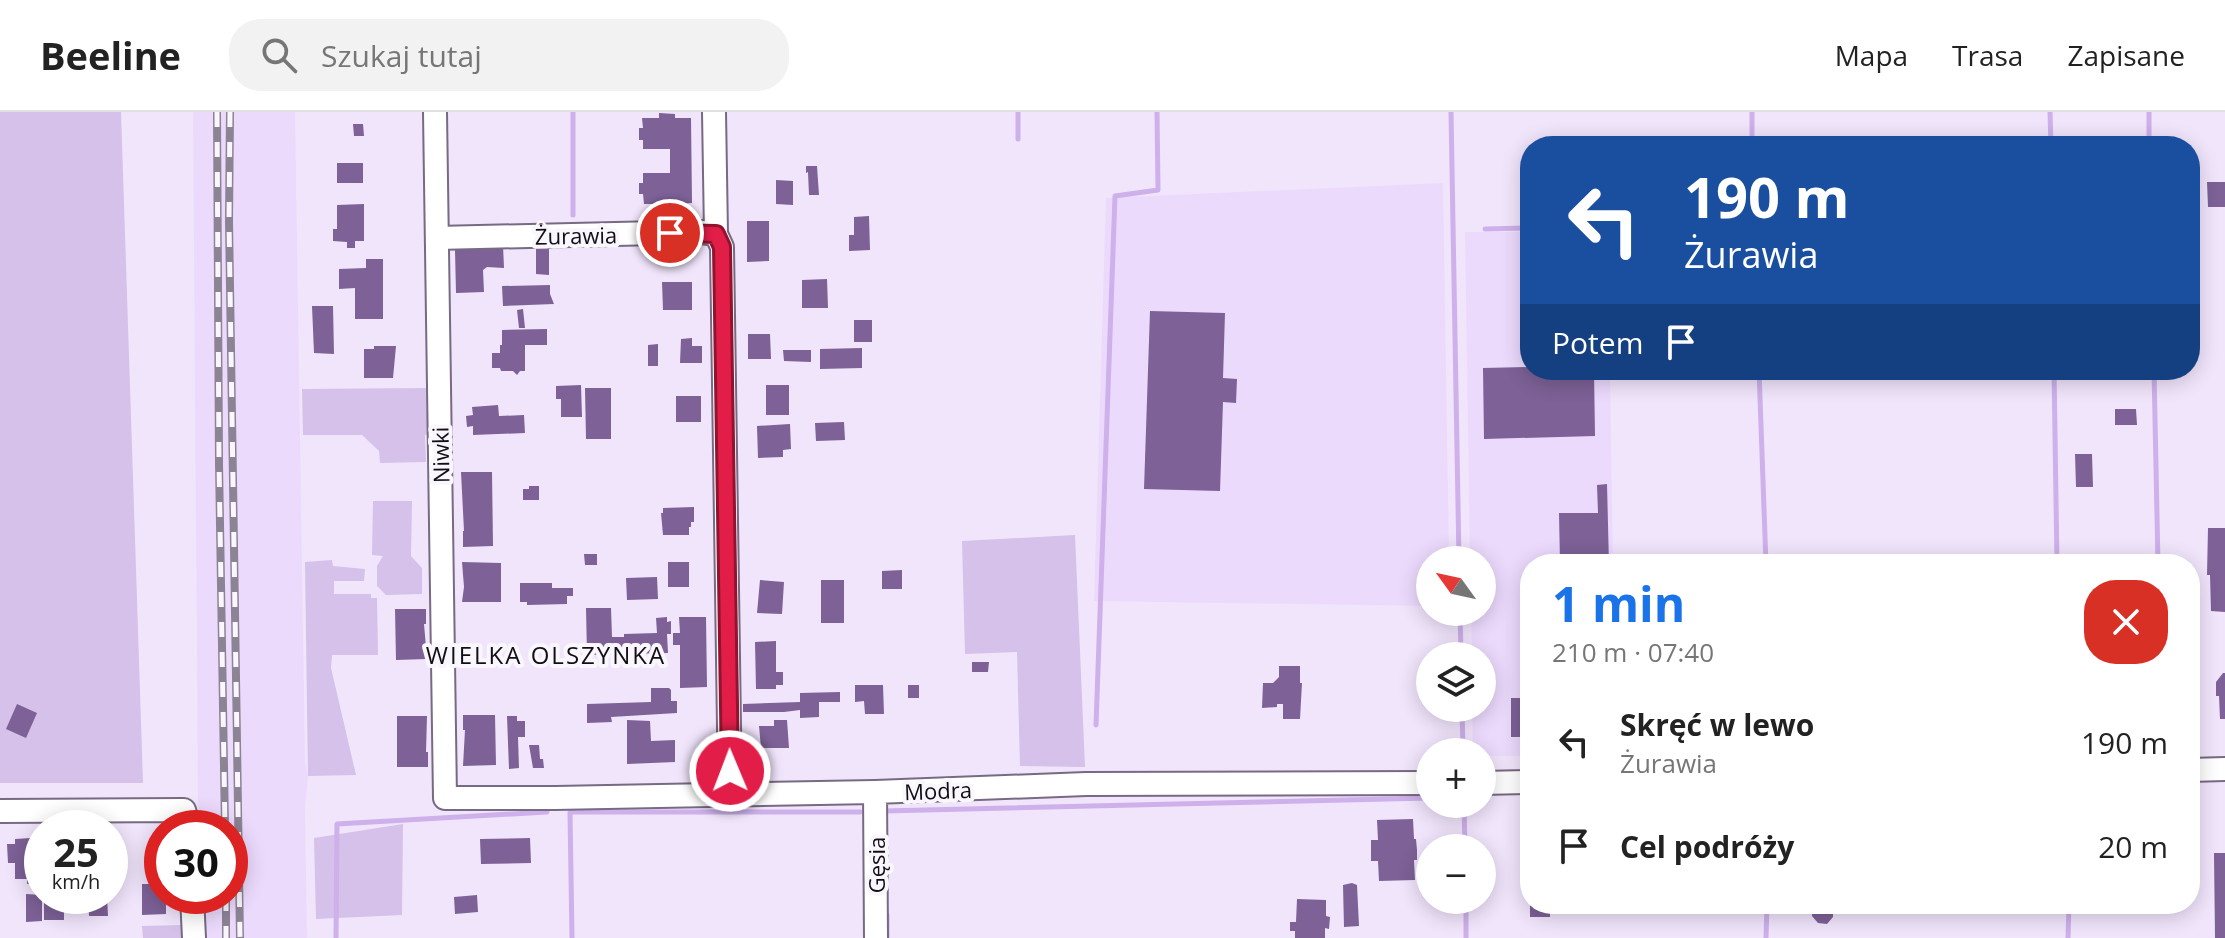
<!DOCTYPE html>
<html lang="pl">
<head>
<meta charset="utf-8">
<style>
  body { margin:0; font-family:"Open Sans",sans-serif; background:#f2f2f2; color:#222; height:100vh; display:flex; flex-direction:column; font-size:30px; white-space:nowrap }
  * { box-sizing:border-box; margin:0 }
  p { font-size:26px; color:#767676 }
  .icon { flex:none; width:44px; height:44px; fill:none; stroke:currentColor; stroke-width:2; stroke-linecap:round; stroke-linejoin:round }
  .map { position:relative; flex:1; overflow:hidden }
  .sheet { position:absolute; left:1520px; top:442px; width:680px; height:360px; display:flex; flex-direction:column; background:#fff; border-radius:32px; box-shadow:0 4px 20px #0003 }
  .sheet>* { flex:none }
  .banner { position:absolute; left:1520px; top:24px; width:680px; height:244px; border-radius:32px; box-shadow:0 4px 20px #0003; background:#1a4fa0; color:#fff; overflow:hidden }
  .needle { width:52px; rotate:303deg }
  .controls { position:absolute; left:1416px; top:434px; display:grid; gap:16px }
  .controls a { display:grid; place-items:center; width:80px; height:80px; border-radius:50%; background:#fff; box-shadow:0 4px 20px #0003; font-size:40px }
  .speed { position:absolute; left:24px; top:698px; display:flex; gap:16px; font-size:40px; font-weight:700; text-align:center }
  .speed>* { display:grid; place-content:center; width:104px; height:104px; border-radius:50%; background:#fff; box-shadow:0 4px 20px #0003; line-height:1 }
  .speed small { font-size:20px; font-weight:400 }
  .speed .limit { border:12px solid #d22; background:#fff; color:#111 }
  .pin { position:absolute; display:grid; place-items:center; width:68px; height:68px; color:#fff; margin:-34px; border:4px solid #fff; border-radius:50%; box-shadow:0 2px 8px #0007 }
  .me { position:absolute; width:88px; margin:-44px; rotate:359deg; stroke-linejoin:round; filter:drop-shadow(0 0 6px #0008) }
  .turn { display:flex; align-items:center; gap:28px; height:168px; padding:0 32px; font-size:36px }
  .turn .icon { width:104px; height:104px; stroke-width:2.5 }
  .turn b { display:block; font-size:56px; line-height:68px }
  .then { display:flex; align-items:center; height:76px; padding:0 32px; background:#0003; gap:16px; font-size:30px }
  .round { display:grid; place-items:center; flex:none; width:84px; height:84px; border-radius:32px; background:#f2f2f2 }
  .head { display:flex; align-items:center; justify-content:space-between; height:136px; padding:0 32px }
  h1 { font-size:48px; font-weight:700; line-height:60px; color:#1a73e8 }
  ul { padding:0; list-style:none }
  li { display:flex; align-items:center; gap:24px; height:104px; padding:0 32px }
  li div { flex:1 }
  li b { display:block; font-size:30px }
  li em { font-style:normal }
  header { display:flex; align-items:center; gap:48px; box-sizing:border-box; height:112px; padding:0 40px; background:#fff; border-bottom:2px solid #e0e0e0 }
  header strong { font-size:38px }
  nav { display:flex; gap:44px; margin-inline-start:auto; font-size:28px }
  .search { width:560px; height:72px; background:#f2f2f2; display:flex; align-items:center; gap:20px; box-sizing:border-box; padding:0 28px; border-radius:32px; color:#767676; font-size:30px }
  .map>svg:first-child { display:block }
  .built { fill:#ecdafd }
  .green { fill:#d5c1e9 }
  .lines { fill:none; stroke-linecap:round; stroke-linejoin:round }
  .stream { stroke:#ceb0eb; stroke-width:5 }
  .building { fill:#7d6197 }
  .minor-casing { stroke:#776a83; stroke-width:26 }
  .minor { stroke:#fff; stroke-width:22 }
  .rail-casing { stroke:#8c8394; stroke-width:8 }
  .rail { stroke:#f9f7fc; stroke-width:5; stroke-dasharray:15; stroke-linecap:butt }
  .route-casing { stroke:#92132f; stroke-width:20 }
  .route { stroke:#e11d48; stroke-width:14 }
  .labels { text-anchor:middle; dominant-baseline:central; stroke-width:8; stroke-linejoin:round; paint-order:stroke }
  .street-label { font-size:22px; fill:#120d16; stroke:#f9f7fc }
  .neighbourhood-label { font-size:24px; letter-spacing:2px; fill:#120d16; stroke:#f9f7fc }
</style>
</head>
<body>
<header>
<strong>Beeline</strong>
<div class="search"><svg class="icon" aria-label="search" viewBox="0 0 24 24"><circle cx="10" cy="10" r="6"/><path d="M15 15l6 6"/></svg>Szukaj tutaj</div>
<nav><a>Mapa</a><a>Trasa</a><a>Zapisane</a></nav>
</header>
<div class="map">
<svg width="2225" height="826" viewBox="0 0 2225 826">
  <rect width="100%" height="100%" fill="#f1e5fc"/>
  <path class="built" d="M 193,0 L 295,0 L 305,650 L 308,664 L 305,695 L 307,826 L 204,826 L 204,784 L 230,784 L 230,716 L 201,716 L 198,692 Z
    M 1443,71 L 1449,448 L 1430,448 L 1430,494 L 1094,489 L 1106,86 Z
    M 1465,120 L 1530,120 L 1530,258 L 1610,258 L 1613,452 L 1530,452 L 1530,644 L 1482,644 L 1482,640 L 1473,640 L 1472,596 L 1482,596 L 1482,544 L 1472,544 L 1471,500 L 1482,500 L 1482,448 L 1470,448 Z"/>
  <path class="green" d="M 0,0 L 121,0 L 143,671 L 0,671 Z
    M 429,276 L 430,322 L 425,323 L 426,350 L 380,351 L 379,339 L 362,323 L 303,323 L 302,277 Z
    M 373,389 L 412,389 L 411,444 L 422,456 L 422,482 L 386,483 L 377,474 L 377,454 L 383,444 L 372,443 Z
    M 1075,423 L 1085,655 L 1020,654 L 1017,540 L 965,542 L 962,429 Z
    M 332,448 L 333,454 L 365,457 L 364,469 L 334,469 L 334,482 L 371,482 L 371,486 L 377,486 L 378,543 L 332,543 L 331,556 L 356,663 L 308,664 L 305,450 Z
    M 403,712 L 402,803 L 316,807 L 314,726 Z
    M 183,813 L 183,826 L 143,826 L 142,814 Z"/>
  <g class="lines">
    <path class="stream" d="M 573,0 L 573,103
      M 1018,0 L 1018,27
      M 1451,0 L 1459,448
      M 1752,0 L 1752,34
      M 2050,0 L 2051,34
      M 2149,0 L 2149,34
      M 1485,117 L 1530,116
      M 1759,258 L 1766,452
      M 2054,258 L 2057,452
      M 2154,258 L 2158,452
      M 1460,500 L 1461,544
      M 1462,596 L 1463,640
      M 1096,613 L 1115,84 L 1158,78 L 1157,0
      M 1464,692 L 1465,736
      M 884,699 L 1430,686
      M 1466,788 L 1466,826
      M 887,803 L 887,826
      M 336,826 L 337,712 L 547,700
      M 572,826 L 570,700 L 860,700
      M 1766,826 L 1767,792
      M 2068,826 L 2069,792"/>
  </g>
  <path class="building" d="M 659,1 L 675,2 L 675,6 L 691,6 L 692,91 L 676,92 L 676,96 L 660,97 L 660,92 L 644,92 L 643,82 L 639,82 L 639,71 L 643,71 L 643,61 L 670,61 L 670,37 L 643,37 L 643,28 L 639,28 L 639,16 L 643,16 L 642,6 L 659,6 Z
    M 353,12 L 363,12 L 364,24 L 354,24 Z
    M 337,51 L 363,51 L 363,71 L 337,71 Z
    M 806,54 L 817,54 L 819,83 L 809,83 L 808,60 L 806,61 Z
    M 776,68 L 793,69 L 793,93 L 776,92 Z
    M 2207,70 L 2225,70 L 2225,95 L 2208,95 Z
    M 364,92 L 364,129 L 355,129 L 355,136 L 347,136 L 347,130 L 333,129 L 333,117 L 337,117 L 337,93 Z
    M 869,104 L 870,138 L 849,139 L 849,123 L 854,123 L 854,105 Z
    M 747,109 L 769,109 L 769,149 L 747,150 Z
    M 536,132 L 549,132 L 549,163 L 536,162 Z
    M 459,133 L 503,133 L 504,156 L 487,155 L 483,158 L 484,180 L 456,181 L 455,138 Z
    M 366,147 L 383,147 L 383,207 L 355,207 L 355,176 L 339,177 L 339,157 L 366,156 Z
    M 827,167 L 828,196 L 802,196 L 802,168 Z
    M 662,170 L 692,170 L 692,198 L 663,198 Z
    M 550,173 L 550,182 L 554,192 L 503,194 L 502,174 Z
    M 312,194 L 333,194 L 334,242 L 314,241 Z
    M 523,197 L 525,216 L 519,216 L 517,198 Z
    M 1150,199 L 1225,201 L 1223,266 L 1237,267 L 1236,291 L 1223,290 L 1220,379 L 1144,377 Z
    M 854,208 L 872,208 L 872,230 L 854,230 Z
    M 547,217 L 547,233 L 525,233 L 525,259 L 520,259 L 517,263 L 513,259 L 501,259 L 500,256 L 492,256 L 492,241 L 500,241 L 500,233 L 502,233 L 502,218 Z
    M 748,222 L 770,222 L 771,247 L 748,247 Z
    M 692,226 L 692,234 L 702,234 L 702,251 L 680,251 L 681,227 Z
    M 658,232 L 658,254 L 648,254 L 648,233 Z
    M 374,234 L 396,234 L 393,266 L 364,266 L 364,237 L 374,237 Z
    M 862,236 L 862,256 L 820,257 L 820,237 Z
    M 783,238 L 811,238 L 811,250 L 784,249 Z
    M 1530,255 L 1530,258 L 1594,258 L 1595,324 L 1484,327 L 1483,256 Z
    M 581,273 L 582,305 L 561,305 L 561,287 L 556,287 L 556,274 Z
    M 766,273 L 789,273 L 789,303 L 766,303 Z
    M 585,276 L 611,276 L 611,327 L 586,327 Z
    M 676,284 L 701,284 L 701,310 L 676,310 Z
    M 498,293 L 499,304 L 524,303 L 525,321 L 473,323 L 473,314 L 467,315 L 466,304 L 473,303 L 472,295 Z
    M 2115,297 L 2136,297 L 2137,313 L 2115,313 Z
    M 844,310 L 845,328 L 816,329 L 815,311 Z
    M 790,312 L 791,337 L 783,338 L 783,345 L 758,346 L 757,314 Z
    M 2075,342 L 2092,342 L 2093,375 L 2076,375 Z
    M 461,360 L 492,360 L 493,434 L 463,435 L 463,419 L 464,419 Z
    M 1607,372 L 1609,452 L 1560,452 L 1559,401 L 1598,401 L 1597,373 Z
    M 529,374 L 539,374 L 539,388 L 523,388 L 523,377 L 529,377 Z
    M 694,395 L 694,410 L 691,410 L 691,415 L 689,415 L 689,423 L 663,423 L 661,401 L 663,401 L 663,396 Z
    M 2208,416 L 2225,416 L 2225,500 L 2211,499 L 2210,463 L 2207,463 Z
    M 584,442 L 597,442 L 597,453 L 585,453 Z
    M 462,450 L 501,451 L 501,490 L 462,490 L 464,475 Z
    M 668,450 L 689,450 L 689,475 L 668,475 Z
    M 902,458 L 902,477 L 882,477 L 882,459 Z
    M 657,465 L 658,487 L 627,488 L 626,466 Z
    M 760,468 L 784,470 L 782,502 L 757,501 Z
    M 821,468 L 844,468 L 844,511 L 821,511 Z
    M 520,471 L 552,471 L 552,476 L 573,476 L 573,484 L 567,484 L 567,492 L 527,493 L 527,490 L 520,490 Z
    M 586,496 L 611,496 L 612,525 L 624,525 L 624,522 L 657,521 L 656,506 L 667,505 L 667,510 L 671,509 L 671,522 L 667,522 L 668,541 L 587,543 Z
    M 395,497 L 426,497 L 426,512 L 424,512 L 427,547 L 396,548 Z
    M 679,505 L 706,505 L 707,575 L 680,576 L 680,533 L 673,533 L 673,521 L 680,521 Z
    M 776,529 L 776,560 L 783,560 L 783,573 L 776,573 L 776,577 L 756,577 L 755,530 Z
    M 972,550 L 989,550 L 988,560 L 972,560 Z
    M 1279,554 L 1300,554 L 1300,571 L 1302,571 L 1300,607 L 1283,607 L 1283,592 L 1277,592 L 1277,595 L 1262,596 L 1263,571 L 1273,571 L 1279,565 Z
    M 2223,561 L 2225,561 L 2225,607 L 2220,607 L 2219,584 L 2216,584 L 2216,570 Z
    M 855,573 L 883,573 L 884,602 L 865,602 L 864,589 L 855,590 Z
    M 908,573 L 919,573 L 919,586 L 908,586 Z
    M 651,576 L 669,576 L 671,578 L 671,589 L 677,589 L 677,601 L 611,605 L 612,610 L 587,611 L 587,592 L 651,590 Z
    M 840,580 L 840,590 L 819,590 L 819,605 L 800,606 L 800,598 L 784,600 L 743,600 L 743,592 L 800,590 L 800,581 Z
    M 1511,586 L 1530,586 L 1530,625 L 1511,625 Z
    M 17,592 L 37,601 L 26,626 L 6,617 Z
    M 463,603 L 495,603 L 496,653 L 463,654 L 465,618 L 463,618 Z
    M 397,604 L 427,604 L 426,640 L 428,640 L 428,655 L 397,655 Z
    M 507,604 L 517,604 L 517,609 L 525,609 L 525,625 L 518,625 L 519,656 L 509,657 Z
    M 627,608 L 650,609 L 651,629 L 675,628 L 675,650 L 627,652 Z
    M 774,608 L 787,608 L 789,636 L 761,636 L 759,614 L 774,614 Z
    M 529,633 L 539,633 L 540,647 L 543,647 L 544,656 L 533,656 Z
    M 1413,707 L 1414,727 L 1416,727 L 1417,738 L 1417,748 L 1414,748 L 1415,768 L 1379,769 L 1378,749 L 1371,749 L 1371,728 L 1378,728 L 1377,708 Z
    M 31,726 L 32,750 L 42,749 L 42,771 L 27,772 L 27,767 L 15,767 L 15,751 L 8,751 L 7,732 L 15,732 L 15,727 Z
    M 530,726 L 531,751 L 481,752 L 480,727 Z
    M 110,730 L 119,730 L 119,749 L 110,749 Z
    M 2214,741 L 2225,741 L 2225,826 L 2215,826 Z
    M 1352,771 L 1357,773 L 1359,814 L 1344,815 L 1343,773 Z
    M 142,772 L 162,772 L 162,784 L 166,784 L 166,802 L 142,803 Z
    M 26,782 L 42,783 L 42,809 L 26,810 Z
    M 477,783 L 478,800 L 455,802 L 454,785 Z
    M 44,784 L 64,784 L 64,808 L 44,808 Z
    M 88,784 L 107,784 L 108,804 L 89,804 Z
    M 1297,787 L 1326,788 L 1326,804 L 1330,805 L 1329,817 L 1325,816 L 1325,826 L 1295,826 L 1295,819 L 1290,819 L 1290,810 L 1296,810 Z
    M 1530,792 L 1550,792 L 1550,805 L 1530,805 Z
    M 1673,792 L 1701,792 L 1701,797 L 1673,795 Z
    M 1801,792 L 1858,792 L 1857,800 L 1833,799 L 1833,805 L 1827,812 L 1818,811 L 1812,804 L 1812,801 L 1801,801 Z"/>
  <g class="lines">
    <defs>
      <path id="minor" d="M 435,0 L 445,686 L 555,686 L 875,680 L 1086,672 L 1430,671
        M 714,0 L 716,122 L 722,135 L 730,682
        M 437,126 L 701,120 L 716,122
        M 2190,658 L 2225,657
        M 1482,671 L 1530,670
        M 875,680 L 876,826
        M 0,699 L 184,698 L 189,716
        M 192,784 L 194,826"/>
    </defs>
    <use href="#minor" class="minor-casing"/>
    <use href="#minor" class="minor"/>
    <defs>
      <path id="rail" d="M 217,0 L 219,351 L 225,716
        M 230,0 L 229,109 L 240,826
        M 226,784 L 226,826"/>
    </defs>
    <use href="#rail" class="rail-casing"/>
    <use href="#rail" class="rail"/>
  </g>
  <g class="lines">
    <defs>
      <path id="route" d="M 670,121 L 716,122 L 722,135 L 730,659"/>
    </defs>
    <use href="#route" class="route-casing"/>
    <use href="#route" class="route"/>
  </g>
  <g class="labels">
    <g class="street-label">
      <text transform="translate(576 123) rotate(-1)">Żurawia</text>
      <text transform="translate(440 343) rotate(-91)">Niwki</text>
      <text transform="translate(938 678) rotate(-2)">Modra</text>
      <text transform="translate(876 753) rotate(-90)">Gęsia</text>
    </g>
    <g class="neighbourhood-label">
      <text x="546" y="542">WIELKA OLSZYNKA</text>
    </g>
  </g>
</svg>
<div class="controls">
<a><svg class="needle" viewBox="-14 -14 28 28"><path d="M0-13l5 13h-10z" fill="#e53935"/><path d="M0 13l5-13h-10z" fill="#767676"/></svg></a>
<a><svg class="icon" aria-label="layers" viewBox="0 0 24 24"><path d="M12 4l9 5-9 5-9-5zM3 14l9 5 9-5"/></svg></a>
<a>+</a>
<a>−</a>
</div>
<div class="speed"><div>25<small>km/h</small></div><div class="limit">30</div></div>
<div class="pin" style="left:670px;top:121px;background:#d93025"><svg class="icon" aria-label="arrive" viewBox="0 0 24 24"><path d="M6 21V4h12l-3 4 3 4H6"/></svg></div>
<svg class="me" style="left:730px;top:659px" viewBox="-20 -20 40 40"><circle r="17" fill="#e11d48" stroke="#fff" stroke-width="3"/><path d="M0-11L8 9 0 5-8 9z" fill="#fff"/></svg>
<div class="banner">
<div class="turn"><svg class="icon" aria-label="left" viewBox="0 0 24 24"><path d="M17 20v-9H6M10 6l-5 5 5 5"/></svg><div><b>190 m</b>Żurawia</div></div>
<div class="then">Potem<svg class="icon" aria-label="arrive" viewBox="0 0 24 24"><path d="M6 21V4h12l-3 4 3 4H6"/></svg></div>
</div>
<section class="sheet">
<div class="head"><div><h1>1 min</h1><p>210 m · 07:40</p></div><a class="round" style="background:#d93025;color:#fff"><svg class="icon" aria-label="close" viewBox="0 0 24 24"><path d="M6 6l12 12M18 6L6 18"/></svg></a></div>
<ul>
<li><svg class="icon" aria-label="left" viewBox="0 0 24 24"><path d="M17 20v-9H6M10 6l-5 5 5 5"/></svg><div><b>Skręć w lewo</b><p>Żurawia</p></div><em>190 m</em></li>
<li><svg class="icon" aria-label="arrive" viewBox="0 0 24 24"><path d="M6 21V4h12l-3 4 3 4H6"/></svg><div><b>Cel podróży</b></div><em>20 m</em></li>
</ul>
</section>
</div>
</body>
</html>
